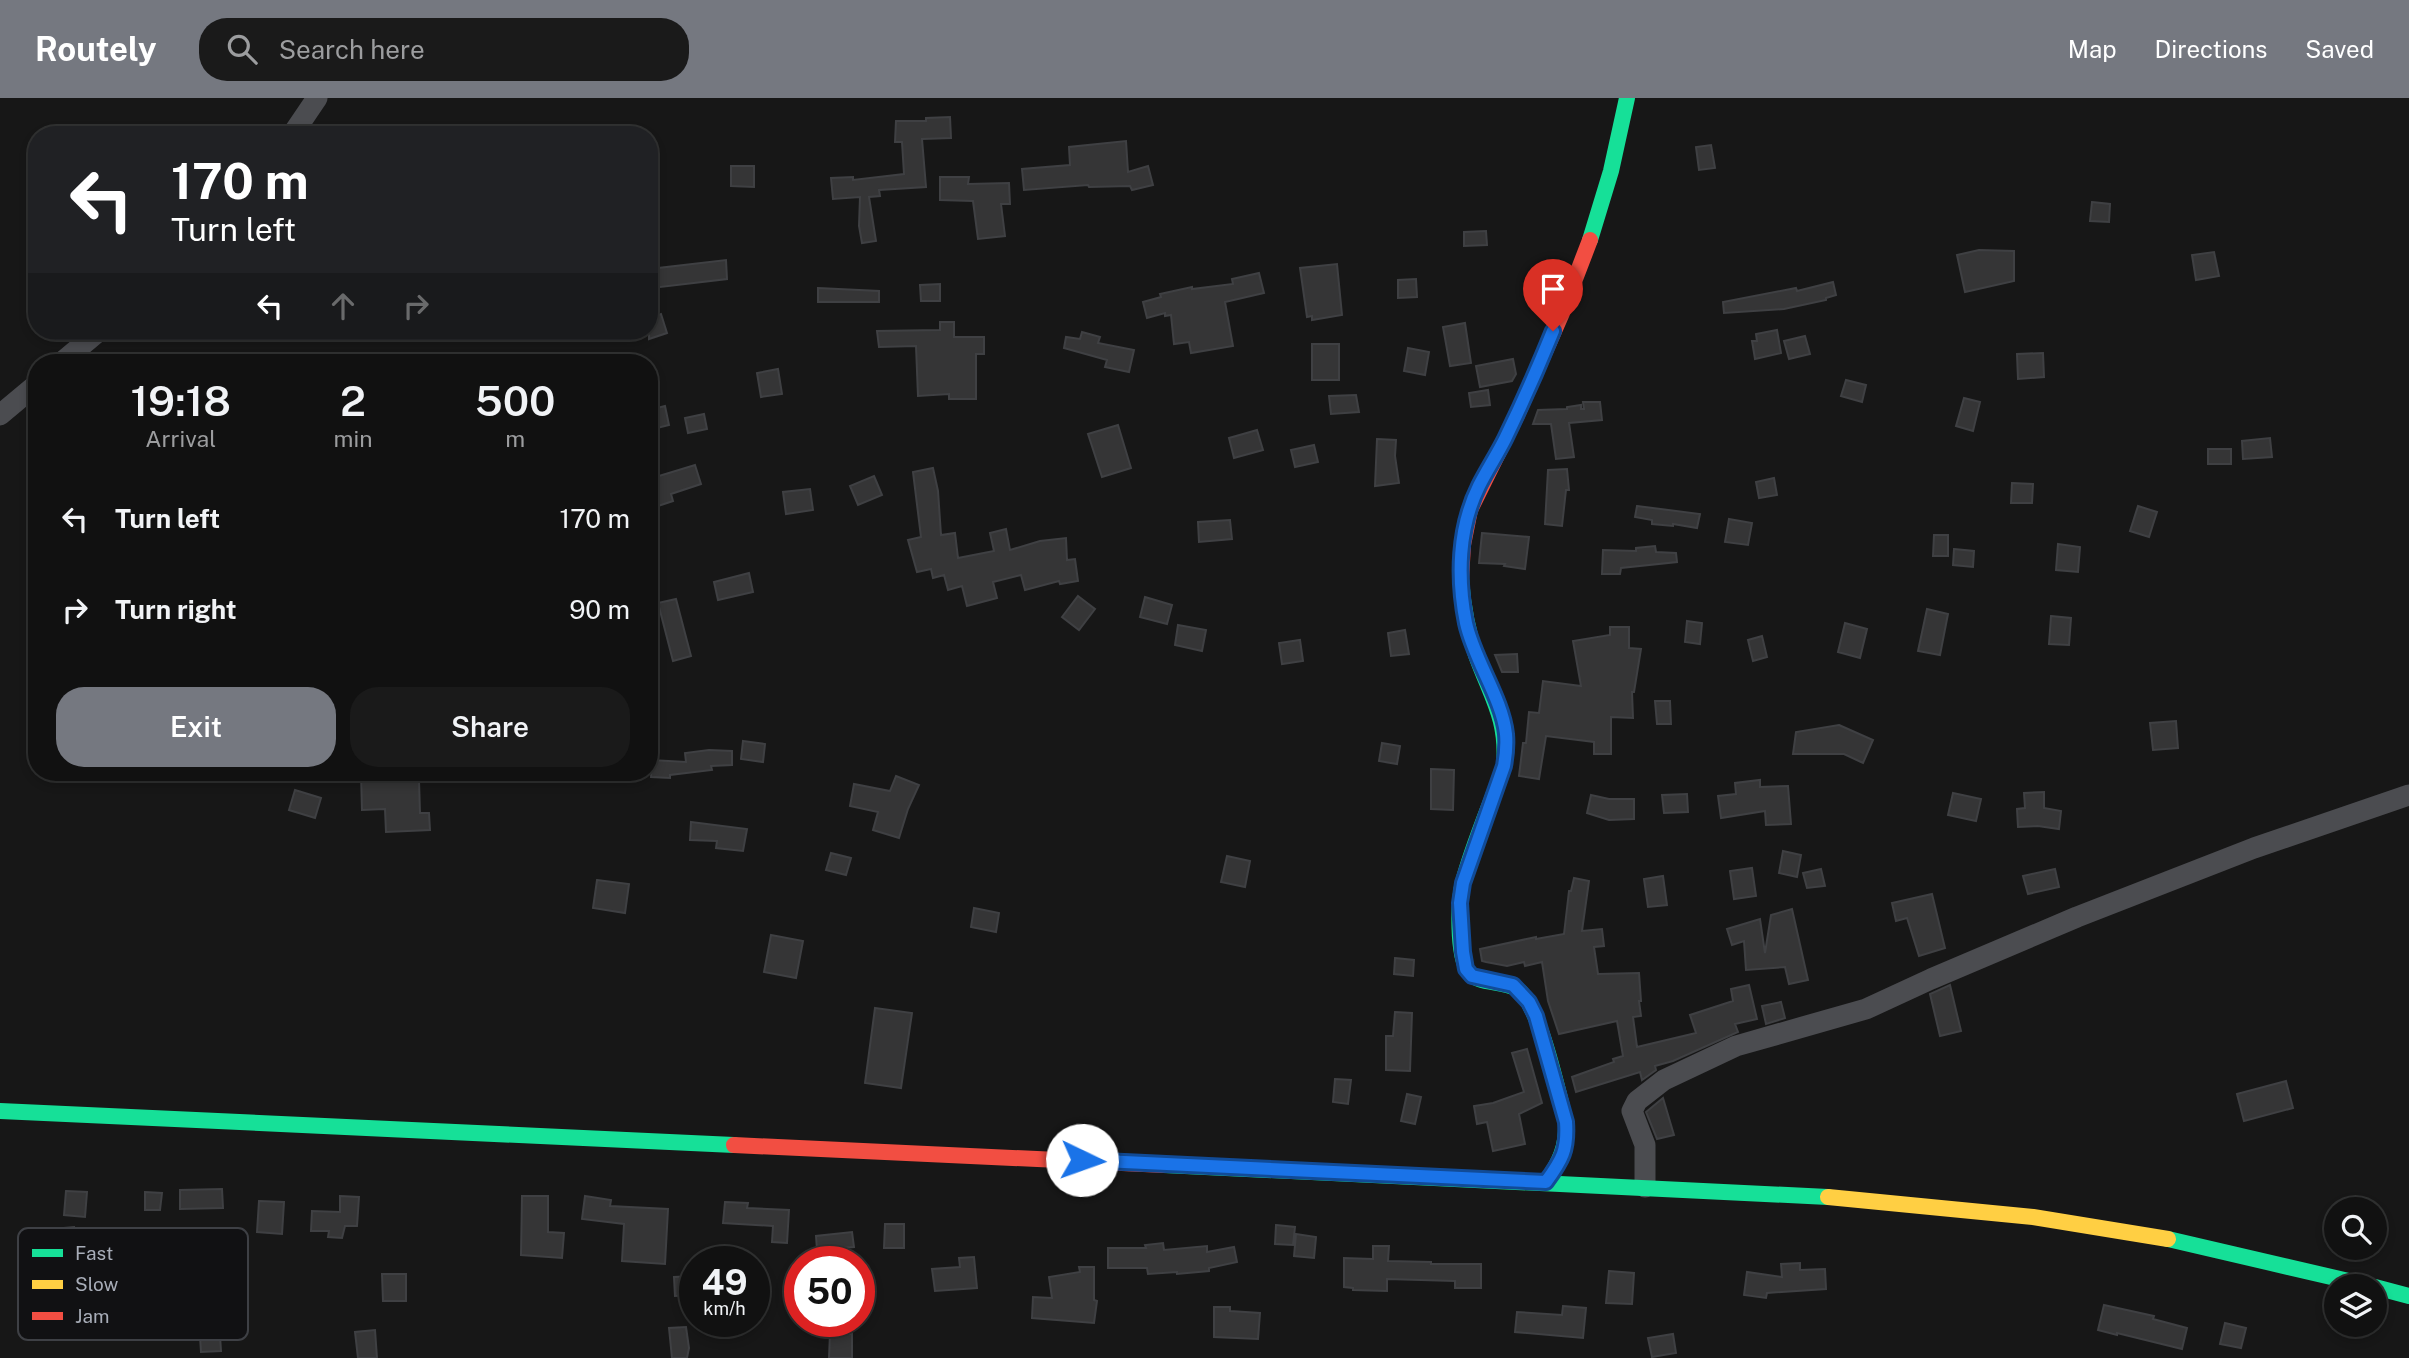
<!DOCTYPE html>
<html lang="en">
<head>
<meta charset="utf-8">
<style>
  body { margin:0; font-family:"Public Sans",sans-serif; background:#1a1a1a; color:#f1f3f6; height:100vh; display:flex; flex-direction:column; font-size:26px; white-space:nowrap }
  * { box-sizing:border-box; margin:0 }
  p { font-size:23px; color:#9c9d9f }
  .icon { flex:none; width:38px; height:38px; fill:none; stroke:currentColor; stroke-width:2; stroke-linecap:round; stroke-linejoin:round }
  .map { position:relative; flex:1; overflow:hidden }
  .sheet { position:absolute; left:28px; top:256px; width:630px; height:427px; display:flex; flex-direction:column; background:#111; border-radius:28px; box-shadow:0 4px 10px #0003,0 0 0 2px #303131 }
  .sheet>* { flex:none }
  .guide { position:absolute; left:28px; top:28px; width:630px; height:214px; border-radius:28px; box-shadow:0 4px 10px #0003,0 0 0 2px #303131; background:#202124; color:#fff; overflow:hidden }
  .fabs { position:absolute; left:2324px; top:1099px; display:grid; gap:14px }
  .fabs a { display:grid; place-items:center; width:63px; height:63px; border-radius:50%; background:#111; box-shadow:0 4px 10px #0003,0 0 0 2px #303131; font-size:35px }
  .speed { position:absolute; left:679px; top:1148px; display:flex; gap:14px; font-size:35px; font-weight:700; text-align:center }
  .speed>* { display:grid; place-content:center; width:91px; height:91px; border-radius:50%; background:#111; box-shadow:0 4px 10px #0003,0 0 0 2px #303131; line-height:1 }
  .speed small { font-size:18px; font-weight:400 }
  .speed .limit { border:10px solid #d22; background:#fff; color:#111 }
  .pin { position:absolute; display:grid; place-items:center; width:60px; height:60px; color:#fff; margin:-72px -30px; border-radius:50% 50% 50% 0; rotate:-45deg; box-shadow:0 0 7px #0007 }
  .pin .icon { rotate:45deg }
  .me { position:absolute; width:77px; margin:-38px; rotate:93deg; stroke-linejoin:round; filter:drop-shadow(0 0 5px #0008) }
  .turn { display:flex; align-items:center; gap:24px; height:147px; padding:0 28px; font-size:32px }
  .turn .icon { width:91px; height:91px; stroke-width:2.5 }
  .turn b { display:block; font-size:49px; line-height:60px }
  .lanes { display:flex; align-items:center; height:66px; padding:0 28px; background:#0003; justify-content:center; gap:35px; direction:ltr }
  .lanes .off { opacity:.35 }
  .eta { display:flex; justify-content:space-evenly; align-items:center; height:119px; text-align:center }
  .eta b { font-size:42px; font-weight:600; line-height:49px }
  .action { display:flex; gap:14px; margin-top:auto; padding:14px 28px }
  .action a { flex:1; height:80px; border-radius:28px; background:#757880; color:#fff; font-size:28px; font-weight:600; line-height:80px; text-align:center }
  .action a+a { background:#1a1a1a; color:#f1f3f6 }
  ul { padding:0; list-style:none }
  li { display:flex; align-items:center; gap:21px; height:91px; padding:0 28px }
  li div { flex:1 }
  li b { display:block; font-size:26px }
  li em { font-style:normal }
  header { display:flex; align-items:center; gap:42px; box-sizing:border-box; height:98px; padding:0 35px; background:#757880; color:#fff }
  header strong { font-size:33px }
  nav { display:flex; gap:38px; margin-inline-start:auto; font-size:24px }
  .search { width:490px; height:63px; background:#1a1a1a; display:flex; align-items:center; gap:18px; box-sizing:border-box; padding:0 24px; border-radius:28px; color:#9c9d9f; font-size:26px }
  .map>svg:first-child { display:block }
  .building { fill:#353536; stroke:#3f4043; stroke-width:2 }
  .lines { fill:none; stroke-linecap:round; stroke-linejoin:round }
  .street { stroke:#4b4c50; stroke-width:21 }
  .fast { stroke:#16e098; stroke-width:16 }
  .slow { stroke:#ffcf43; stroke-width:16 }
  .jam { stroke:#f24e42; stroke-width:16 }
  .route-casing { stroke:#114b97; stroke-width:18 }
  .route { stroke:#1a73e8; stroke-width:12 }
  .key { fill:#111113; stroke:#3e4045; stroke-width:2 }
  .key-label { font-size:19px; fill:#a8adb8 }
</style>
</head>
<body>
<header>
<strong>Routely</strong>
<div class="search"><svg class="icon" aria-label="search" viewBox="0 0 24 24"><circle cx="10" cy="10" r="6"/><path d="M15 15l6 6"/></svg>Search here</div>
<nav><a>Map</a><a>Directions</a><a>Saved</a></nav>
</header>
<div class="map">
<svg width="2409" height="1260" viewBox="0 0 2409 1260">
  <rect width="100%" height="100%" fill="#171717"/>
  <path class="building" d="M 950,19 L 951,40 L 922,41 L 926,89 L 879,92 L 880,98 L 869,99 L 876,143 L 862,145 L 859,128 L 860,99 L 833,101 L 831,80 L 853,79 L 853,82 L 904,76 L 902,44 L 895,44 L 896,23 L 926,23 L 926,20 Z
    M 1126,43 L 1128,74 L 1148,68 L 1153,87 L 1132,92 L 1130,88 L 1089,89 L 1088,87 L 1024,92 L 1022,71 L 1070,67 L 1069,49 Z
    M 1711,47 L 1715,70 L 1699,72 L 1696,49 Z
    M 731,68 L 754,68 L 754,89 L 731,88 Z
    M 940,79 L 969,79 L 968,86 L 1009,85 L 1010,106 L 1001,106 L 1005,138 L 978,141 L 973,103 L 940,102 Z
    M 2092,104 L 2110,106 L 2109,124 L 2090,123 Z
    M 1486,133 L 1487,147 L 1464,148 L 1464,134 Z
    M 1979,152 L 2014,153 L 2014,183 L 1965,194 L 1957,157 Z
    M 2214,154 L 2219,178 L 2196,182 L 2192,157 Z
    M 726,162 L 727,181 L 652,190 L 650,171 Z
    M 1337,166 L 1342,217 L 1312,222 L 1312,218 L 1307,219 L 1300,170 Z
    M 1259,175 L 1264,195 L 1225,204 L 1233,248 L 1191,255 L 1189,244 L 1174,246 L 1171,217 L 1165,218 L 1165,215 L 1147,220 L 1143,204 L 1161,199 L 1160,196 L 1192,189 L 1192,191 L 1233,186 L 1232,181 Z
    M 1416,181 L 1417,199 L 1398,200 L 1398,182 Z
    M 1833,184 L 1836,197 L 1826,200 L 1826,202 L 1784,211 L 1724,215 L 1723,204 L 1796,190 L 1797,193 Z
    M 940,186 L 940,203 L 921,203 L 920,187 Z
    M 818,190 L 879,193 L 879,204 L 818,204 Z
    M 661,216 L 667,235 L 649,241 L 649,220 Z
    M 940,224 L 954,224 L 954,239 L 984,239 L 984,256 L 976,256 L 976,301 L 949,301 L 949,296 L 918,298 L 916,248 L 879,249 L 877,233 L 940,232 Z
    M 1465,225 L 1471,265 L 1450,268 L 1443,229 Z
    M 1777,232 L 1781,255 L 1755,261 L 1752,243 L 1757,243 L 1756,236 Z
    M 1082,234 L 1100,239 L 1098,245 L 1134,252 L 1129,274 L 1105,269 L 1107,262 L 1064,250 L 1066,239 L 1080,241 Z
    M 1805,238 L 1810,256 L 1789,261 L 1784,243 Z
    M 1312,246 L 1339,246 L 1339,282 L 1312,282 Z
    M 1408,250 L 1429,254 L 1425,277 L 1404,273 Z
    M 2043,255 L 2044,279 L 2018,281 L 2017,256 Z
    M 1513,261 L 1516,276 L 1512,283 L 1480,289 L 1476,268 Z
    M 778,271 L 782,296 L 761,299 L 757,275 Z
    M 1846,282 L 1866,287 L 1862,304 L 1841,298 Z
    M 1488,292 L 1490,307 L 1471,309 L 1469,295 Z
    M 1356,297 L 1359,314 L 1331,316 L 1329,298 Z
    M 1964,300 L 1980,304 L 1973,333 L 1956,328 Z
    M 1583,304 L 1600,304 L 1602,322 L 1569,325 L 1574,359 L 1556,361 L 1551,326 L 1533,326 L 1538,312 L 1567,311 L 1567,309 L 1581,307 L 1581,311 L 1584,311 Z
    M 665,308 L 669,327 L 649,332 L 649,312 Z
    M 704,316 L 707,331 L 688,335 L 685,320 Z
    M 1118,327 L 1131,370 L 1102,379 L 1088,336 Z
    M 1257,332 L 1263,352 L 1234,360 L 1229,340 Z
    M 2270,340 L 2272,359 L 2243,361 L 2242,343 Z
    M 1377,341 L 1396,342 L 1395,358 L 1399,385 L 1375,388 Z
    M 1314,347 L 1318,364 L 1295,369 L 1291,352 Z
    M 2208,351 L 2231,351 L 2231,366 L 2208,366 Z
    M 695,367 L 701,386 L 671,396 L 673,403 L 649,411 L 649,381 Z
    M 933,370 L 938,393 L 941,437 L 955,435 L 958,460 L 994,453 L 990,435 L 1006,431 L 1010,452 L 1040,443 L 1066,440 L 1067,462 L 1075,461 L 1078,483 L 1060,486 L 1059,483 L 1025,492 L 1021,477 L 993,484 L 997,500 L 967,508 L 962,488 L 948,492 L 944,477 L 933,480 L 931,471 L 917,474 L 908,442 L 921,439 L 913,374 Z
    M 1567,371 L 1569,392 L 1566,392 L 1562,428 L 1545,426 L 1548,372 Z
    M 874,378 L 882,397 L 858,407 L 850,388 Z
    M 1774,380 L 1777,397 L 1759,400 L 1756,384 Z
    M 2012,385 L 2033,386 L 2032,405 L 2011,405 Z
    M 810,391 L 813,412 L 786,416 L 783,394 Z
    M 1637,408 L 1700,416 L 1697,430 L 1673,426 L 1673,428 L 1652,426 L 1652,422 L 1635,419 Z
    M 2138,408 L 2157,414 L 2149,439 L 2130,433 Z
    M 1729,421 L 1752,425 L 1748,447 L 1725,444 Z
    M 1230,422 L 1232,441 L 1199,444 L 1198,424 Z
    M 1482,435 L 1529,439 L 1525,471 L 1504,468 L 1505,466 L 1479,465 Z
    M 1934,437 L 1948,437 L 1948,458 L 1933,458 Z
    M 2058,446 L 2080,449 L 2078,474 L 2056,472 Z
    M 1655,448 L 1656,454 L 1676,455 L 1677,464 L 1621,470 L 1620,476 L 1602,476 L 1603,452 L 1636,453 L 1636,450 Z
    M 1954,451 L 1974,453 L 1973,469 L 1953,467 Z
    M 749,475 L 753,494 L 718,502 L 714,484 Z
    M 1078,498 L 1095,511 L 1079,532 L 1062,519 Z
    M 1145,499 L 1172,507 L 1167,526 L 1140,519 Z
    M 676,501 L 691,558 L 673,563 L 658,505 Z
    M 1927,511 L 1948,516 L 1940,557 L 1918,553 Z
    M 2051,518 L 2071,520 L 2069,547 L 2049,546 Z
    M 1687,523 L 1702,525 L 1700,546 L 1685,544 Z
    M 1845,525 L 1867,531 L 1860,560 L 1838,554 Z
    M 1178,527 L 1206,532 L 1202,553 L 1175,547 Z
    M 1610,529 L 1629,529 L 1629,550 L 1641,551 L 1634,594 L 1632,594 L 1633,620 L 1611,619 L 1611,656 L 1594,656 L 1594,644 L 1546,638 L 1539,681 L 1519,678 L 1523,645 L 1526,645 L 1529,614 L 1539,615 L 1543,583 L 1581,588 L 1573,543 L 1610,537 Z
    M 1405,532 L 1409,556 L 1391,558 L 1388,535 Z
    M 1762,538 L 1767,559 L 1753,563 L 1748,542 Z
    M 1300,542 L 1303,563 L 1282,566 L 1279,545 Z
    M 1517,556 L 1518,574 L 1502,574 L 1495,557 Z
    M 1655,603 L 1670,603 L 1671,626 L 1657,626 Z
    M 2176,623 L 2178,650 L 2153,652 L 2150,625 Z
    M 1839,627 L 1873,642 L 1863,665 L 1844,656 L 1793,656 L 1796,634 Z
    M 743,643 L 765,646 L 763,664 L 741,661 Z
    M 1382,645 L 1400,648 L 1397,666 L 1379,663 Z
    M 709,652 L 732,653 L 732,667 L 711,668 L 712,672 L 670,677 L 670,680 L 651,679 L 652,662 L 686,664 L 685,655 Z
    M 1431,671 L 1454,672 L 1453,712 L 1431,711 Z
    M 405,675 L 406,682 L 419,682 L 420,715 L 429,715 L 430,732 L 386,734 L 385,711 L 362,712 L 361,676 Z
    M 896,678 L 919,687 L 908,711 L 899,740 L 873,732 L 878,714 L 850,708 L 854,686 L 890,693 Z
    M 1760,682 L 1760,689 L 1788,688 L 1791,726 L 1766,727 L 1765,713 L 1721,720 L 1718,698 L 1736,696 L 1735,685 Z
    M 295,692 L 321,700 L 315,720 L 289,712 Z
    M 2044,694 L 2044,710 L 2061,713 L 2059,731 L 2038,728 L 2018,729 L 2017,711 L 2025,710 L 2024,695 Z
    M 1953,695 L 1981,701 L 1976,723 L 1948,717 Z
    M 1687,696 L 1688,714 L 1664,715 L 1662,697 Z
    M 1591,697 L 1609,701 L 1634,701 L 1634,721 L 1609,722 L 1587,715 Z
    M 691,724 L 747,731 L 743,753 L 716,750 L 717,743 L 690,742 Z
    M 1783,753 L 1801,757 L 1797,779 L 1779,775 Z
    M 831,755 L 851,760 L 846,777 L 826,772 Z
    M 1227,758 L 1250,763 L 1245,789 L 1221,784 Z
    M 1752,770 L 1756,798 L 1734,801 L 1730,773 Z
    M 1821,771 L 1825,788 L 1807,790 L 1803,775 Z
    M 2055,771 L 2059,789 L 2028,796 L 2023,778 Z
    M 1663,778 L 1667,807 L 1648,809 L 1644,781 Z
    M 1574,780 L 1589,783 L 1582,833 L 1602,831 L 1604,848 L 1594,849 L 1598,876 L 1639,875 L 1641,903 L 1639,903 L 1641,918 L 1633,919 L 1637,949 L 1696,935 L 1690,917 L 1733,903 L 1731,891 L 1749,887 L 1757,921 L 1735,926 L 1738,934 L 1673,963 L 1655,968 L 1656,972 L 1642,982 L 1640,974 L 1576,994 L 1572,979 L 1614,964 L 1613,961 L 1623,958 L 1617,923 L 1559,936 L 1548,903 L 1542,864 L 1525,868 L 1524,864 L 1507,868 L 1486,864 L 1482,863 L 1480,851 L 1536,839 L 1536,841 L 1564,836 L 1569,793 L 1571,793 Z
    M 597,782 L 629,786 L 625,815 L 593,810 Z
    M 1932,796 L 1945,850 L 1919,858 L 1907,820 L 1896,823 L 1892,805 Z
    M 974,810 L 999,815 L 996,834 L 971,829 Z
    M 1792,811 L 1808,882 L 1789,886 L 1785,869 L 1746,872 L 1744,843 L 1732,847 L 1727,831 L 1760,821 L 1765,855 L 1771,817 Z
    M 771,837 L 803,843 L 796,880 L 764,874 Z
    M 1395,860 L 1414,862 L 1413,878 L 1394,876 Z
    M 1950,887 L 1961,933 L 1940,938 L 1930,896 Z
    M 1781,904 L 1785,920 L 1766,926 L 1762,908 Z
    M 875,910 L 912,915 L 901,990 L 865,985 Z
    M 1395,914 L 1412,915 L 1410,973 L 1386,972 L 1386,938 L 1393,938 Z
    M 1527,951 L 1542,1005 L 1519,1016 L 1525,1046 L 1493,1053 L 1487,1024 L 1477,1026 L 1474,1008 L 1493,1005 L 1524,994 L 1512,955 Z
    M 1335,981 L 1351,982 L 1348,1006 L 1333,1004 Z
    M 2286,983 L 2293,1010 L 2244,1023 L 2237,996 Z
    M 1407,996 L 1421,999 L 1415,1026 L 1401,1023 Z
    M 1663,1000 L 1674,1037 L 1657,1041 L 1646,1014 Z
    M 222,1091 L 223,1110 L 180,1111 L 180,1092 Z
    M 66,1093 L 87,1094 L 85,1119 L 64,1117 Z
    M 145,1094 L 162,1095 L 160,1112 L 145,1112 Z
    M 340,1098 L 359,1099 L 357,1128 L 345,1128 L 342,1140 L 328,1139 L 329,1133 L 311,1133 L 312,1113 L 340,1114 Z
    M 522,1098 L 548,1098 L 548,1134 L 564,1135 L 562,1160 L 521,1157 Z
    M 585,1098 L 611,1102 L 610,1108 L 668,1111 L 665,1166 L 622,1163 L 624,1126 L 582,1121 Z
    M 259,1103 L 284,1104 L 282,1136 L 257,1134 Z
    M 725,1104 L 748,1105 L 747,1110 L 789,1112 L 787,1145 L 772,1144 L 773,1128 L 723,1125 Z
    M 885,1126 L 904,1126 L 904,1150 L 884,1150 Z
    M 1276,1127 L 1295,1129 L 1293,1147 L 1275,1146 Z
    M 74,1129 L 73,1147 L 30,1152 L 29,1133 Z
    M 852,1134 L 854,1149 L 817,1152 L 816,1138 Z
    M 1296,1136 L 1316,1139 L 1314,1160 L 1294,1158 Z
    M 1163,1145 L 1164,1152 L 1207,1148 L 1207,1154 L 1234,1149 L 1237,1164 L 1209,1170 L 1209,1173 L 1177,1176 L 1177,1174 L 1148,1176 L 1147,1170 L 1108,1170 L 1108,1150 L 1146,1150 L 1145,1147 Z
    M 1373,1148 L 1389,1148 L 1388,1163 L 1431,1164 L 1431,1166 L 1481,1166 L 1481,1190 L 1455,1190 L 1455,1183 L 1387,1181 L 1387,1193 L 1353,1192 L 1353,1190 L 1344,1189 L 1344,1160 L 1373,1161 Z
    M 974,1159 L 977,1190 L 935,1193 L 932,1171 L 960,1169 L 959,1160 Z
    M 1800,1165 L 1800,1172 L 1825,1171 L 1826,1191 L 1767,1195 L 1766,1200 L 1744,1197 L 1747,1174 L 1782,1179 L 1781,1166 Z
    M 1079,1169 L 1094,1169 L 1094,1202 L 1097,1203 L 1094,1225 L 1032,1220 L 1033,1199 L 1052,1200 L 1049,1179 L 1080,1174 Z
    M 1609,1173 L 1634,1175 L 1632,1206 L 1606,1205 Z
    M 382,1176 L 406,1176 L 406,1203 L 383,1203 Z
    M 695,1178 L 695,1197 L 675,1198 L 674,1179 Z
    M 2104,1207 L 2154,1218 L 2153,1221 L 2187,1230 L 2182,1251 L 2117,1235 L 2117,1237 L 2098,1232 Z
    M 1563,1208 L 1586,1210 L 1583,1240 L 1515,1234 L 1517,1214 L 1562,1217 Z
    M 1214,1209 L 1230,1209 L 1230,1213 L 1260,1215 L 1258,1241 L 1214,1239 Z
    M 219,1222 L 221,1253 L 201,1254 L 199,1223 Z
    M 2225,1225 L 2246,1230 L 2241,1250 L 2220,1246 Z
    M 686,1229 L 689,1250 L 687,1260 L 672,1260 L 669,1230 Z
    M 375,1232 L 377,1260 L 358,1260 L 355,1234 Z
    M 830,1235 L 852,1236 L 852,1260 L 829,1260 Z
    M 1673,1236 L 1676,1255 L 1652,1259 L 1648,1240 Z"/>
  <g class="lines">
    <path class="street" d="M 292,37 L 317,0
      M 62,264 L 99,233
      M 0,317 L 37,286
      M 1645,1089 L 1645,1047 L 1632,1013 L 1637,1003 L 1664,982 L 1736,948 L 1866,911 L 1931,881 L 2077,819 L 2254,750 L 2409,697"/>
    <path class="fast" d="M 1590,142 L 1611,73 L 1627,0
      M 1461,481 C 1463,507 1467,532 1476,557 C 1491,599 1508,621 1504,668 C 1491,706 1473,745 1463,784 C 1458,804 1457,856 1468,873 C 1477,887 1503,882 1517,891 C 1540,906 1558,995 1566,1024 C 1567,1048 1560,1064 1546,1084
      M 0,1013 L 734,1047
      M 1164,1067 L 1828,1099
      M 2168,1141 L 2370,1188
      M 2375,1189 L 2409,1198"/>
    <path class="slow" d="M 1828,1099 L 2033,1119 L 2168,1141"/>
    <path class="jam" d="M 1461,481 L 1463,447 L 1470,412 L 1517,317 L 1562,215 L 1590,142
      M 734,1047 L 1164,1067"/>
  </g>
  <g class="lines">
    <defs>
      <path id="route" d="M 1082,1062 L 1546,1084 C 1562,1062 1568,1052 1566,1024 L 1536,918 L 1529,904 L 1513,887 L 1472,878 L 1466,871 L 1463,854 L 1460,805 L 1463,785 L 1504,668 C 1506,657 1507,647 1506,636 C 1502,600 1474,562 1466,525 C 1457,480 1458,430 1479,388 C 1487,372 1497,357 1505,341 C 1522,306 1538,270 1553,233"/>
    </defs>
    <use href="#route" class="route-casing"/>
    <use href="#route" class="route"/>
  </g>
  <rect x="18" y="1130" width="230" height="112" rx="10" class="key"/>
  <rect x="32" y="1151" width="31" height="8" fill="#16e098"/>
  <rect x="32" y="1182" width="31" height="9" fill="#ffcf43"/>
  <rect x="32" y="1214" width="31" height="8" fill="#f24e42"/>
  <g class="key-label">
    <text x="75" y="1162">Fast</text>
    <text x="75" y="1193">Slow</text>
    <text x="75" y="1225">Jam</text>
  </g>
</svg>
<div class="fabs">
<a><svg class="icon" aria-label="search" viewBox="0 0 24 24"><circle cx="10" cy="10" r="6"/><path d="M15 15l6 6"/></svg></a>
<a><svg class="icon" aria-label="layers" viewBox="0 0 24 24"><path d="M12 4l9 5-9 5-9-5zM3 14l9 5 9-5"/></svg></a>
</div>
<div class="speed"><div>49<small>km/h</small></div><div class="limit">50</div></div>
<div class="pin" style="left:1553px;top:233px;background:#d93025"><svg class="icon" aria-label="arrive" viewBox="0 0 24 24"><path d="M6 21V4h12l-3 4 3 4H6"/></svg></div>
<svg class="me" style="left:1082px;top:1062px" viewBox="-20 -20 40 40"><circle r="19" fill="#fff"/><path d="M0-13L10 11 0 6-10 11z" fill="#1a73e8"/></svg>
<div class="guide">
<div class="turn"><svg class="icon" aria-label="left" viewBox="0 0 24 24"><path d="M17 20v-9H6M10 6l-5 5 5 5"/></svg><div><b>170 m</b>Turn left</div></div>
<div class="lanes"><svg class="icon" aria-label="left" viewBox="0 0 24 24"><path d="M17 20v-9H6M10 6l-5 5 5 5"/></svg><svg class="icon off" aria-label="ahead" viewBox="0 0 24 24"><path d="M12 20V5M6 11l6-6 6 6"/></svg><svg class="icon off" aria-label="right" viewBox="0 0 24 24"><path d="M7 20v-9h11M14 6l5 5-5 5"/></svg></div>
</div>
<section class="sheet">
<div class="eta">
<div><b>19:18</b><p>Arrival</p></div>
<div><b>2</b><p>min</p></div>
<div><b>500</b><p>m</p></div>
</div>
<ul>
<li><svg class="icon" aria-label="left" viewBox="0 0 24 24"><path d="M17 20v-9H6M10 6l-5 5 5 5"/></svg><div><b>Turn left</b></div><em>170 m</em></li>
<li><svg class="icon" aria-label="right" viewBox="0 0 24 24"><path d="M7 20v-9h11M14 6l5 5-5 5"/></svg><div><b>Turn right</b></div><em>90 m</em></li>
</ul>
<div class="action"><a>Exit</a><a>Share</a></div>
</section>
</div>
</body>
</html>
